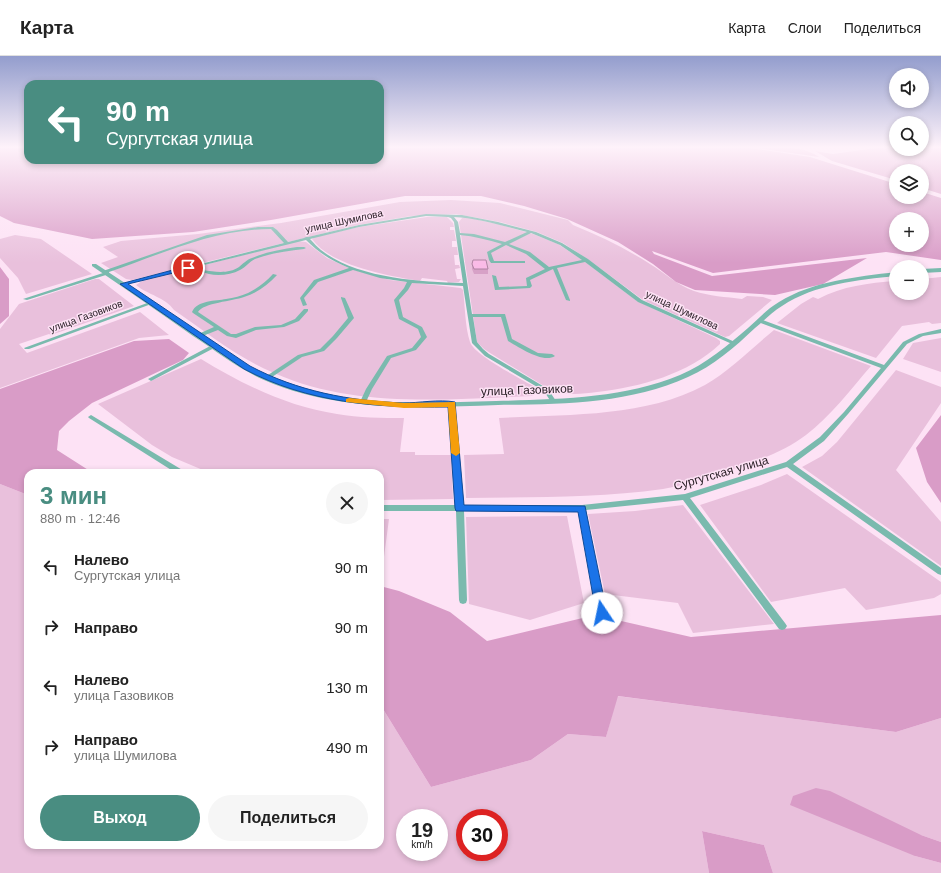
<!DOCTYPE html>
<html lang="ru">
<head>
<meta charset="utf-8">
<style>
  body { margin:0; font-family:Arial,sans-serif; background:#f6f6f6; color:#222; height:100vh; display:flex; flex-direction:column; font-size:15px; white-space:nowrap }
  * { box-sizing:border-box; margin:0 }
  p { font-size:13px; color:#767676 }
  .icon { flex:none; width:22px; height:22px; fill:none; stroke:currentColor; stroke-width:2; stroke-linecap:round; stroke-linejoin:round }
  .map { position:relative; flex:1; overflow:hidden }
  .details { position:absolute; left:24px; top:413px; width:360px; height:380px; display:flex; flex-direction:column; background:#fff; border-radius:12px; box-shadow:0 2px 6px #0003 }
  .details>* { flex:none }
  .guide { position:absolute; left:24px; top:24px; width:360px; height:84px; border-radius:12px; box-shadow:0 2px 6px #0003; background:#498d81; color:#fff; overflow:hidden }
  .tools { position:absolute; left:889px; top:12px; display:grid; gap:8px }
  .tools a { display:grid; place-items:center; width:40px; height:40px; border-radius:50%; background:#fff; box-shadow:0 2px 6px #0003; font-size:20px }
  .speed { position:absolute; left:396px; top:753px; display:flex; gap:8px; font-size:20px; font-weight:700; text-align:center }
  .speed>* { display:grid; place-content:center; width:52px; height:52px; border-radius:50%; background:#fff; box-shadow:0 2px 6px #0003; line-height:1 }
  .speed small { font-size:10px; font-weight:400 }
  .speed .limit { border:6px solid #d22; background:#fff; color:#111 }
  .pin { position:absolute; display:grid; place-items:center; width:34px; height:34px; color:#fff; margin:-17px; border:2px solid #fff; border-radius:50%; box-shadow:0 1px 4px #0007 }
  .me { position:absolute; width:44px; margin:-22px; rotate:349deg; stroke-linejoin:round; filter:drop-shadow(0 0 3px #0008) }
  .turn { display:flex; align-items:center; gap:14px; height:84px; padding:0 16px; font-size:18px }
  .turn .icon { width:52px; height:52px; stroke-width:2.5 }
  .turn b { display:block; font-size:28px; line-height:34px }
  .round { display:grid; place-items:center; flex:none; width:42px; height:42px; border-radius:21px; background:#f6f6f6 }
  .overview { display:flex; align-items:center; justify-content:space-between; height:68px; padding:0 16px }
  h1 { font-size:24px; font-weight:700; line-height:30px; color:#498d81 }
  .cta { display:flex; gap:8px; margin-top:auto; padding:8px 16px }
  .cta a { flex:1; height:46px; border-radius:24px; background:#498d81; color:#fff; font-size:16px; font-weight:700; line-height:46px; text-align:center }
  .cta a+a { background:#f6f6f6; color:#222 }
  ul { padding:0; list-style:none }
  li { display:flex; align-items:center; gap:12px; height:60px; padding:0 16px }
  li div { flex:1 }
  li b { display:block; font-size:15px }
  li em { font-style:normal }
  header { display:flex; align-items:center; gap:24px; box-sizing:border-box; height:56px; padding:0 20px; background:#fff; border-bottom:1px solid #e0e0e0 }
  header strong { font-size:19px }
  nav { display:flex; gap:22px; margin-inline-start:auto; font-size:14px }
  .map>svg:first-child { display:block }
  .green { fill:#e9c0dc; fill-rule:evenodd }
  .forest { fill:#d99cc7; fill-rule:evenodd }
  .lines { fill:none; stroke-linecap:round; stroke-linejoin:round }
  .minor { fill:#7abaae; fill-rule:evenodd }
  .tertiary { fill:#7abaae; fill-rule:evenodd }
  .wall { fill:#d7a1c7 }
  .building { fill:#fabbe7; stroke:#af83a2 }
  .route { fill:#1a73e8; stroke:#114b97 }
  .slow { fill:#f59e0b }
  .labels { text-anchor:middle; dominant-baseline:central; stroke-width:3; stroke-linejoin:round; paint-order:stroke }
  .far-street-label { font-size:10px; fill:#251b22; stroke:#fde2f5 }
  .street-label { font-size:12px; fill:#251b22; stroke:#fde2f5 }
</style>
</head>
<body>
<header>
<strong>Карта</strong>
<nav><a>Карта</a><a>Слои</a><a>Поделиться</a></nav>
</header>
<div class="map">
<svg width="941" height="817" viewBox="0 0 941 817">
  <rect width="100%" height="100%" fill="#fde2f5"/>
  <path class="green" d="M 451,144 L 500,147 L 568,164 L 573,169 C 600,180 625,192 650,208 C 665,217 677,229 694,235 C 709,240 726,241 742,243 L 747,240 L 763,241 L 772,244 L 729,280 L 725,281 L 643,244 L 589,204 L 563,187 L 537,176 L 500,166 L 456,158 L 411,160 L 358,169 L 132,224 L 126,223 L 101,207 L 118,201 L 103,191 L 121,185 L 198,178 L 281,167 L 400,146 Z
    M 427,161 L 447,161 L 453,167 L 454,171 L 450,171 L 450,174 L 454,174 L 456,185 L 452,185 L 452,191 L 457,191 L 458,199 L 454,199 L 455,209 L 459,209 L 460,212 L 455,213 L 457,223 L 461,223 L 459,226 L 448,227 L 447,225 L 422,222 L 420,225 C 389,220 331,210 312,183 L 315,181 L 359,171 Z
    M 465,161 L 497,168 L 533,178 L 558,188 L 584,205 L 637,245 L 716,282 L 720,285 L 720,288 C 688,318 641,331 597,336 C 581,338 565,340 549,333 L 490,297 L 484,293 L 477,286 L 459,166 L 462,162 Z
    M 15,179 L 41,183 L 92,218 L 26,238 L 18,222 L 0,202 L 0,183 Z
    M 298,185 L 306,186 L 327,202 L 351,213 L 390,224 L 461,232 L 463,234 C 465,249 465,271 470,286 C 474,299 521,323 535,331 L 538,336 L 532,340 C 446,343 355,353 274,317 C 238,302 206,276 174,254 C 165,241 148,239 136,229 L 142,225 Z
    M 941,221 L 941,267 L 932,268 L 929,266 L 902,270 L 876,302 L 777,267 L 801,248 L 813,241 L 818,243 C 843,230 868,227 896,225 L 896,237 L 922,237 L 922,223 Z
    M 95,223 L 99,223 L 134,250 L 51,279 L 49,278 L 19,288 L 27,297 L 140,256 L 169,279 L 139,282 L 0,332 L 0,273 L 19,248 Z
    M 774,274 L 871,310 C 851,333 830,361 806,379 C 785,395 758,405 733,413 C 710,421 687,429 663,433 C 598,442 532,441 466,442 L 464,399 L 504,398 L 499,362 C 566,358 644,362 705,329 C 728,316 753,291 774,274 Z
    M 941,282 L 941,316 L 903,303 L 913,287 Z
    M 201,303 C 242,328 288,351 337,358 C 359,362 382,362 404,362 L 400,396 L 415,396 L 415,399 L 451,399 L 453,443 L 380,444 L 380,417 L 210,417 L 172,401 L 152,389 L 98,348 Z
    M 896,314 L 941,331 L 941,347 L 896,414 L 941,466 L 941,510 L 802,411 L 822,400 L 837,386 Z
    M 787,418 L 941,526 L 941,538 L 934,542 L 866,554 L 845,532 L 771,546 L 700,449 L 761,429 Z
    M 0,428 L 28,439 L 28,789 L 380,789 L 380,648 L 431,731 L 531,704 L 568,678 L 606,681 L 617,640 L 896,676 L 941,662 L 941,786 L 921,779 L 915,800 L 941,807 L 941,817 L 773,817 L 764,789 L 702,775 L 709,817 L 0,817 ZM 405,762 L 439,762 L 439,796 L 405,796 ZM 465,762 L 499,762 L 499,796 L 465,796 Z
    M 683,449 L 774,568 L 693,577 L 678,547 L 605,538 L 588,458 L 635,455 Z
    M 567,460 L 584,547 L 530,564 L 469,548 L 466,461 Z
    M 380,463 L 389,463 L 382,516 L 380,515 Z"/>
  <path class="forest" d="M 0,92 L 28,92 L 28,104 L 380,104 L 380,92 L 750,92 L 810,101 L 896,128 L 896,141 L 922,141 L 922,136 L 941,142 L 941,204 L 886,196 L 713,217 L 652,195 L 654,198 L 712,220 L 867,202 L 823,228 L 775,239 L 695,234 L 676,226 L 653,208 L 618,186 L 567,163 L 524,150 L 481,140 L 405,140 L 271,164 L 193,176 L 92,183 L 14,167 L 0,160 ZM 896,163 L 922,163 L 922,189 L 896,189 Z
    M 757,92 C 780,92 800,88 819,101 Z
    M 876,92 L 941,92 L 941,138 L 922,132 L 922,115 L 896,115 L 896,124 L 832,105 L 815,95 L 833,98 Z
    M 0,211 L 9,223 L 9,260 L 0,268 Z
    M 169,283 L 189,297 L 183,304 L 92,347 L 69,365 L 59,375 L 57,394 L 93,417 L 28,417 L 28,439 L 0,428 L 0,333 L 134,285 Z
    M 941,359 L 941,447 L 927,426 L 916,392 Z
    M 380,530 L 399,535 L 450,556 L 487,585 L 595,559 L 691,581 L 941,559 L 941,662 L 896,676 L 618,640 L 606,681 L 568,678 L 531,704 L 431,731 L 380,648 Z
    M 816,732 L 830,735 L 921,779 L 941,786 L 941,807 L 915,800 L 790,749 L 793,740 Z
    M 702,775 L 764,789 L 773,817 L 709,817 Z"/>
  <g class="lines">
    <path class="minor" d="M 426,158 L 462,159 L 498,166 L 536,176 L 562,187 L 588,203 L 642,244 L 737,287 L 734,289 L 732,288 L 638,246 L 585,206 L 557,212 L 570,244 L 570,245 L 566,244 L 553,213 L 530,224 L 532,230 L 530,232 L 495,234 L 492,219 L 496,220 L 499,231 L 527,230 L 526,222 L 545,213 L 526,198 L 506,189 L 491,197 L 494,205 L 525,205 L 525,207 L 491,207 L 489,204 L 487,196 L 502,188 C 488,184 474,180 460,179 L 472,258 L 505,258 L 512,283 L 538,297 L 552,298 L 555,300 C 543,308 519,291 508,285 L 501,261 L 473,261 L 477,286 L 483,293 L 489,298 L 548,333 L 556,345 L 555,346 L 551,346 L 544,335 L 485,300 L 472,287 L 463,230 L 412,227 L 408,234 L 399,244 L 403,261 L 422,271 L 427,281 L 416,294 L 391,302 L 372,333 L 366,346 L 365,347 L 361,347 L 360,346 L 366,333 L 387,300 L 412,292 L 421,281 L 418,273 L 399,263 L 394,244 L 404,232 L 407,226 L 380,222 L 353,214 L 318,226 L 304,242 L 307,249 L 303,250 L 300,242 L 314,224 L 349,212 C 332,205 319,197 306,184 L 123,229 L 121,228 L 284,187 L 271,173 C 215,173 161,198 109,216 L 109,218 L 27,244 L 23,243 L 103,217 L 103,215 L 207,179 L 258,171 L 273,171 L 277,174 L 288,186 L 304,182 L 306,181 L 308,181 L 359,169 ZM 426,160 L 448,161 L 451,162 L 454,166 L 463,227 C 419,226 356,222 321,194 C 317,191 314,187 310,183 L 359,171 ZM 454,161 C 478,162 503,170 527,176 L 505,186 L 474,178 L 460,177 L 458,166 ZM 531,177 L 560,189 L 582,204 L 549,211 L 530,196 L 509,188 Z
      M 297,191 L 304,191 L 306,192 L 304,193 C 287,195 271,197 255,203 C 249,206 246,211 240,214 C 229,220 211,221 201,215 L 203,214 C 215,216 229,218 239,211 C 243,208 246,204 252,202 C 266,196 282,193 297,191 Z
      M 273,218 L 277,219 C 268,229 257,237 244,241 C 233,245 203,247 198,256 L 231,278 L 236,278 L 255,271 L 281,269 L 295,263 L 304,253 L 308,253 L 308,255 L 299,265 L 284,271 L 256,274 L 236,282 L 227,280 L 218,274 L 200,281 L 196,281 L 196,279 L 214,271 L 193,257 L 192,256 C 197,244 216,245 226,243 C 234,242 241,240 248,237 C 258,232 266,226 273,218 Z
      M 341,241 L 345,242 L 354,262 L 337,282 L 324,295 L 302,301 L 269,323 L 265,323 L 265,321 L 298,299 L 320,293 L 333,280 L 348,262 L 341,242 Z
      M 150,246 L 154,247 L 29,293 L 25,293 L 24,292 Z
      M 760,263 L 884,309 L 903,286 L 919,278 L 941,273 L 941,277 L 923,280 L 907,288 L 848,358 L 824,385 L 793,408 L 941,512 L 941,519 L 938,518 L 787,411 L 690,442 L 785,567 L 787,570 L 785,573 L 782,574 L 779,573 L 683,444 L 586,454 L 606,557 L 605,560 L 602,561 L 599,560 L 598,557 L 579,455 L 464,455 L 467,544 L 466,547 L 463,548 L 460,547 L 459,544 L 456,455 L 380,455 L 380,449 L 456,449 L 449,348 L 452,346 L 455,348 L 464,449 L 582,449 L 685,438 L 786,406 L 820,381 L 844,356 L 881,312 L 758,266 L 758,264 Z
      M 214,288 L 217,290 L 216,291 L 153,324 L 151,325 L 148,323 Z
      M 91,359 L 184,415 L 185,417 L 176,417 L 89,362 L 88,361 Z"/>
    <path class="tertiary" d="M 92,208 L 96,208 C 130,230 164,253 197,276 C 220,292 243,308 268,320 C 339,352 420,347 496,345 C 558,343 622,343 680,319 C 706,308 728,289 748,272 C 758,263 767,253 779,246 C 813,225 856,221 896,216 L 896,220 C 858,224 815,228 782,250 C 772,256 764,265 755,272 C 735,291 713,310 688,321 C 629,348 562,348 498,349 C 419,352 338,356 264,324 C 239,313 216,295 193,280 C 160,257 126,233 92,210 Z
      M 941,212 L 941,216 L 922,217 L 922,213 Z"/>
  </g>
  <path class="wall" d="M 472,208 L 488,213 L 488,218 L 474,218 L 472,213 Z"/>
  <path class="building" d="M 473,204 L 486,204 L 488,213 L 474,213 L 472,208 Z"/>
  <linearGradient id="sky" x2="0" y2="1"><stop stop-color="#939dcd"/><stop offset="0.44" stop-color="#fef2fa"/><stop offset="1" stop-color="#fef2fa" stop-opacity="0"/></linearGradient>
  <rect width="941" height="207" fill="url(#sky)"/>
  <path class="route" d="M 188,210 L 190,210 L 190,213 L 128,228 L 250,310 C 297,335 349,345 403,347 C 419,347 439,343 455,346 L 464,449 L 585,450 L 607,557 L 606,560 L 602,562 L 597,560 L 596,557 L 578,456 L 456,455 L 455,452 L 448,351 C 377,352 308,347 244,313 L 120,228 Z"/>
  <path class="slow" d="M 349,342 L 404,347 L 455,346 L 460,397 L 456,400 L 451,397 L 448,351 L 404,352 L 346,346 L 346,343 Z"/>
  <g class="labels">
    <g class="far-street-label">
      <text transform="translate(344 165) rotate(-12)">улица Шумилова</text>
      <text transform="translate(682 254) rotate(25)">улица Шумилова</text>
      <text transform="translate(86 260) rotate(-20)">улица Газовиков</text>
    </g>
    <g class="street-label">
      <text transform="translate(527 334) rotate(-2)">улица Газовиков</text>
      <text transform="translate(721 417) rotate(-16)">Сургутская улица</text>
    </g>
  </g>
</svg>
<div class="tools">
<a><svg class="icon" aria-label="sound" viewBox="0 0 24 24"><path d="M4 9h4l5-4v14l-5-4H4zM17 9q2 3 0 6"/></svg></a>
<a><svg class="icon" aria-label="search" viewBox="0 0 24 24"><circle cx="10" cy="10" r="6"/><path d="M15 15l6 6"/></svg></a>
<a><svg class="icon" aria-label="layers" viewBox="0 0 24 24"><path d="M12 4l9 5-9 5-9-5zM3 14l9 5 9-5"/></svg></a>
<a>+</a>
<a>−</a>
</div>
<div class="speed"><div>19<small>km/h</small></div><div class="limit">30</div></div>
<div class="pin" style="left:188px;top:212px;background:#d93025"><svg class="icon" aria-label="arrive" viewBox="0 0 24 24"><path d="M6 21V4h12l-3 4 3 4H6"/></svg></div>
<svg class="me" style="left:602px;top:557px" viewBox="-20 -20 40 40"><circle r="19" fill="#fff"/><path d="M0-13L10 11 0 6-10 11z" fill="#1a73e8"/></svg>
<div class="guide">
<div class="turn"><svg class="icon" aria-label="left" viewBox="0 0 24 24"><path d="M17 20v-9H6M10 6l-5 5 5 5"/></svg><div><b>90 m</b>Сургутская улица</div></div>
</div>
<section class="details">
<div class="overview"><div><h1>3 мин</h1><p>880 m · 12:46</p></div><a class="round"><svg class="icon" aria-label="close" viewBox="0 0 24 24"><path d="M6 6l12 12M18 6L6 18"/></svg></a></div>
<ul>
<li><svg class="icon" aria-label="left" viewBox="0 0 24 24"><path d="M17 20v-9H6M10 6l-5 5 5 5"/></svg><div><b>Налево</b><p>Сургутская улица</p></div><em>90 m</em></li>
<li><svg class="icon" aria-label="right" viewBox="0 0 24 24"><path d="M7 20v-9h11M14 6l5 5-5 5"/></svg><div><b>Направо</b></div><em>90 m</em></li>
<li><svg class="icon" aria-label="left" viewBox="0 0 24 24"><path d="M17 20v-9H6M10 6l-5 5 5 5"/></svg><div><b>Налево</b><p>улица Газовиков</p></div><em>130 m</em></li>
<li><svg class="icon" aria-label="right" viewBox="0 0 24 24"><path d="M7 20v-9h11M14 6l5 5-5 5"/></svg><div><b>Направо</b><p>улица Шумилова</p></div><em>490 m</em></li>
</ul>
<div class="cta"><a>Выход</a><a>Поделиться</a></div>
</section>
</div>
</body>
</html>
